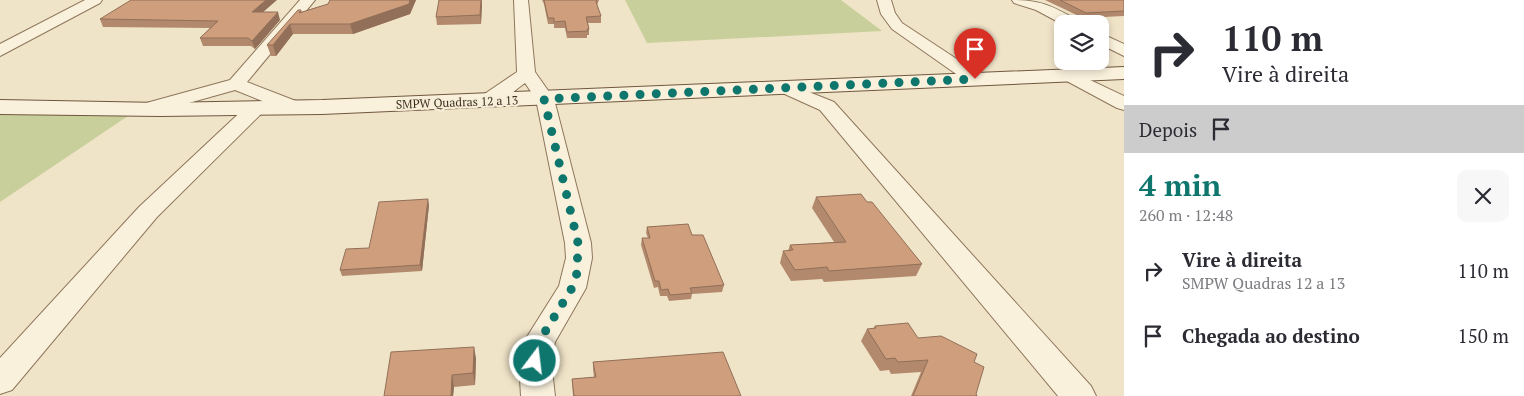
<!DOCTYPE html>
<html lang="pt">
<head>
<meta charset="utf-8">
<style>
  body { margin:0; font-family:"PT Serif",serif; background:#f7f7f7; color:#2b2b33; height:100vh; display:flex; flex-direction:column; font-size:19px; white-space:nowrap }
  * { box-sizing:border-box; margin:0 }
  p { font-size:16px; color:#7c7c81 }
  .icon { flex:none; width:28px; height:28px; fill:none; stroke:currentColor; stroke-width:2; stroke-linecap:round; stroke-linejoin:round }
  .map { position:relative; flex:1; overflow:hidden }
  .sheet { display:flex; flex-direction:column; background:#fff; width:400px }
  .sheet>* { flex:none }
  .guide { background:#fff; color:#2b2b33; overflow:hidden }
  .controls { position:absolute; left:1054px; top:15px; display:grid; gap:10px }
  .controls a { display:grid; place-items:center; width:55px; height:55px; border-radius:10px; background:#fff; box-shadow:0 2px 8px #0003; font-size:25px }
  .pin { position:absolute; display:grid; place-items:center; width:42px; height:42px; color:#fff; margin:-51px -21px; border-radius:50% 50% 50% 0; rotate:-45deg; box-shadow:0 0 5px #0007 }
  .pin .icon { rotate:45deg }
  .me { position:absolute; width:55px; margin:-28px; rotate:15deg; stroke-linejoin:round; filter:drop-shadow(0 0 4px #0008) }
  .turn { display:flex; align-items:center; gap:18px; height:105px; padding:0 15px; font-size:22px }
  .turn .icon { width:65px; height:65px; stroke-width:2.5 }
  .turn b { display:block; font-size:35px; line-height:42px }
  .then { display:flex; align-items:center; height:48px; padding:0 15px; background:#0003; gap:10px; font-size:19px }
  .round { display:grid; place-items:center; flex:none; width:52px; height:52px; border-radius:10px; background:#f7f7f7 }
  .head { display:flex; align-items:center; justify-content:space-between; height:85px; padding:0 15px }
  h1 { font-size:30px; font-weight:800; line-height:38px; color:#0f766e }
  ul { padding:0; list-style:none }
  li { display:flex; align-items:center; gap:15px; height:65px; padding:0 15px }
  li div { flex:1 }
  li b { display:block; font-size:19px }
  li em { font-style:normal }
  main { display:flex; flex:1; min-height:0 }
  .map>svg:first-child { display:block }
  .green { fill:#c9cf9b }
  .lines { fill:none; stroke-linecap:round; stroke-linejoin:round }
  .street-casing { stroke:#8d765c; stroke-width:2 }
  .secondary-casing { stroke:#6f573f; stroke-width:2 }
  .street { fill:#faf1dc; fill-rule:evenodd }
  .secondary { fill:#faf1dc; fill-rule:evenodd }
  .wall { fill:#b2896c }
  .shaded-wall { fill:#916f58 }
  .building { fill:#cf9f7d; stroke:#916f58 }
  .route { stroke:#0f766e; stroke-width:9; stroke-dasharray:0 16.2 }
  .labels { text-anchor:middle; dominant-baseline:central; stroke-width:4.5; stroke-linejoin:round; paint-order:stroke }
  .far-street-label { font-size:12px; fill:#3d2e20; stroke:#f7eed8 }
</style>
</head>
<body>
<main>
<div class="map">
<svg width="1124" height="396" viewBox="0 0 1124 396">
  <rect width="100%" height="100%" fill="#f0e4c8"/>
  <path class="green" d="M 625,0 L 841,0 L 882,31 L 647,43 Z
    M 0,103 L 137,110 L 0,202 Z"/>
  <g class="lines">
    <defs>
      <path id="street" d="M 85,0 L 102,0 L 100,3 L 0,56 L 0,44 Z
        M 300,0 L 315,0 L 247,82 L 301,103 L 304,107 L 301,111 L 294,113 L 287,111 L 235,90 L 146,115 L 139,113 L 136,109 L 139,105 L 230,80 Z
        M 514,0 L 528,0 L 535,72 L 554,99 L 591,243 L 592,258 L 586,288 L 555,342 L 551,361 L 555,396 L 521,396 L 519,361 L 525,340 L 559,286 L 566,258 L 565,243 L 536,99 L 525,83 C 512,92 497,109 480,105 L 478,101 L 480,97 L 517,72 Z
        M 877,0 L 891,0 L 895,13 L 902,23 L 981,75 L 984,79 L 981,83 L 975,84 L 969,83 L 892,29 L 881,14 Z
        M 1012,0 C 1043,0 1053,7 1079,21 L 1081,24 L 1062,24 L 1036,10 L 1014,3 Z
        M 1100,33 L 1124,44 L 1124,56 L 1100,44 Z
        M 1069,70 L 1124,96 L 1124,110 L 1117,108 L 1063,79 L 1060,75 L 1063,71 Z
        M 784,82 L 834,102 L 1091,386 L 1096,396 L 1058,396 L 820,110 L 778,91 L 775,87 L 778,83 Z
        M 256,102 L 263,104 L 266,108 L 263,112 L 157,217 L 12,390 L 0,394 L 0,358 L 139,207 L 249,104 Z"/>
      <path id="secondary" d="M 1124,67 L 1124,79 L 322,114 L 161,116 L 0,114 L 0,100 L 161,103 L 322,100 Z"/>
    </defs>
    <use href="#street" class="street-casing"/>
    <use href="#secondary" class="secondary-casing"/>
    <use href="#street" class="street"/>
    <use href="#secondary" class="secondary"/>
  </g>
  <path class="wall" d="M 330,0 L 416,0 L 410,14 L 353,34 L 293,34 L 276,56 L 271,56 L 267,45 L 301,10 L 302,12 L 328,4 Z
    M 439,0 L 482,0 L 481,24 L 437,25 L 436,17 Z
    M 542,0 L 599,0 L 597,5 L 601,16 L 601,23 L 588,23 L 589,29 L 589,35 L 587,35 L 587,38 L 567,38 L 565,28 L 554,28 L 554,24 L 548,24 L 544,4 Z
    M 1045,0 L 1124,0 L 1124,16 L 1083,18 Z
    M 263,12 L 280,20 L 255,49 L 251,46 L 203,46 L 200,38 L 210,28 L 103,27 L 100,19 Z
    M 816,197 L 922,264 L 916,276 L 824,282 L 822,279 L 791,281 L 780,263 L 783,251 L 788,251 L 790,245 L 834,242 L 812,208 Z
    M 429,205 L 422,271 L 342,276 L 340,270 Z
    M 647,227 L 692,235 L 724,285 L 722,292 L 692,294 L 691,299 L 669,301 L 667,296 L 660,296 L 658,287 L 654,288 L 641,245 L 642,238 L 648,238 L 646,233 Z
    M 875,326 L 918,338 L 974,362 L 976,394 L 977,396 L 911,396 L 921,372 L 891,374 L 889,370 L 880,371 L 861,341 L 867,329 L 873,329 Z
    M 476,358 L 475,385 L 454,387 L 453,396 L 384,396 Z
    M 593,362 L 741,396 L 573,396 L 572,379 L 594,377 L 593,369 Z"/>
  <path class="shaded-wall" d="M 266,0 L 277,0 L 254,20 L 252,12 Z
    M 410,0 L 416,0 L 410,14 L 353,34 L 350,24 Z
    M 481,0 L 482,5 L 481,24 L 480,15 Z
    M 278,12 L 280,20 L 255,49 L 252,41 Z
    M 290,24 L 293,34 L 276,56 L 273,45 Z
    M 428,199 L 429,205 L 422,271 L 420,265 Z
    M 474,347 L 476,358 L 475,385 L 473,373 Z
    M 452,375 L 454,387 L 453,396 L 451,396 Z"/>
  <path class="building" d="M 131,0 L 266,0 L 252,12 L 278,12 L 252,41 L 248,38 L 200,38 L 218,21 L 100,19 Z
    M 330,0 L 410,0 L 409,4 L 350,24 L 290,24 L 273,45 L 267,45 L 298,10 L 301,10 L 299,13 L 328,4 Z
    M 439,0 L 481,0 L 480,15 L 436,17 Z
    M 544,0 L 597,0 L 596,2 L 601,16 L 586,17 L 589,29 L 587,29 L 588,31 L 567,32 L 565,21 L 554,22 L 554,18 L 548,18 Z
    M 1060,0 L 1124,0 L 1124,11 L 1086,13 Z
    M 861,194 L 867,202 L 872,202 L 922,264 L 829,271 L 827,267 L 795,270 L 783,251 L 793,250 L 790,245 L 846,242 L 816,197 Z
    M 428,199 L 420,265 L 340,270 L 346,249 L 369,248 L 379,202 Z
    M 688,224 L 692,235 L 703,235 L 724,285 L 690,288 L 692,293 L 670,295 L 668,289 L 661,290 L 659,281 L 655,281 L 642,238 L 650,238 L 647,227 Z
    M 908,323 L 918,338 L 941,336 L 977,354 L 974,362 L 984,367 L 976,394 L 977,396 L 913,396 L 928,360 L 898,362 L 895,358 L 886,359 L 867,329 L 876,328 L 875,326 Z
    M 474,347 L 473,373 L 452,375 L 451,396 L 384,396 L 391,352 Z
    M 723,352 L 741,396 L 574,396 L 572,379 L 596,377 L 593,362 Z"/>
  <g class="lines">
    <path class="route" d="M 535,361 L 540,340 L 572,288 L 577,273 L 578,243 L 544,99 L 975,79"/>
  </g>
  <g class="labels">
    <g class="far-street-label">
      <text transform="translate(457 102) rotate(-2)">SMPW Quadras 12 a 13</text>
    </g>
  </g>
</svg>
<div class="controls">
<a><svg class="icon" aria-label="layers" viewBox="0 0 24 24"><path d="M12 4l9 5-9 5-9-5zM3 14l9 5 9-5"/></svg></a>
</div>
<div class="pin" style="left:975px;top:79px;background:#d93025"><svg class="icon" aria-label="arrive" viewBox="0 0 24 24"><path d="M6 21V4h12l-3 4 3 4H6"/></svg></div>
<svg class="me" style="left:535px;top:361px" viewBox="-20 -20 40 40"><circle r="17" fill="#0f766e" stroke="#fff" stroke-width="3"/><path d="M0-11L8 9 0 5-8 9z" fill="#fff"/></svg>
</div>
<section class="sheet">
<div class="guide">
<div class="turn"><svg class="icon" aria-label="right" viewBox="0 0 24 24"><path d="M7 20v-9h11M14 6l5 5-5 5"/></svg><div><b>110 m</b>Vire à direita</div></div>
<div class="then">Depois<svg class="icon" aria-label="arrive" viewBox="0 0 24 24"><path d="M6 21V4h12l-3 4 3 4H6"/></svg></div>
</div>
<div class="head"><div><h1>4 min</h1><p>260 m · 12:48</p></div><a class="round"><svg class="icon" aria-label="close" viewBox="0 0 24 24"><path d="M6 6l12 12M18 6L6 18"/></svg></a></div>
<ul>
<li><svg class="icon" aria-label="right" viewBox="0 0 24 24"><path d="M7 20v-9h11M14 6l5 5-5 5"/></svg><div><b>Vire à direita</b><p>SMPW Quadras 12 a 13</p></div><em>110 m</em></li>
<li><svg class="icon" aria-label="arrive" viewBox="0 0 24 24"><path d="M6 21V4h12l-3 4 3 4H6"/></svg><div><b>Chegada ao destino</b></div><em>150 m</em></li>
</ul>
</section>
</main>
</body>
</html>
